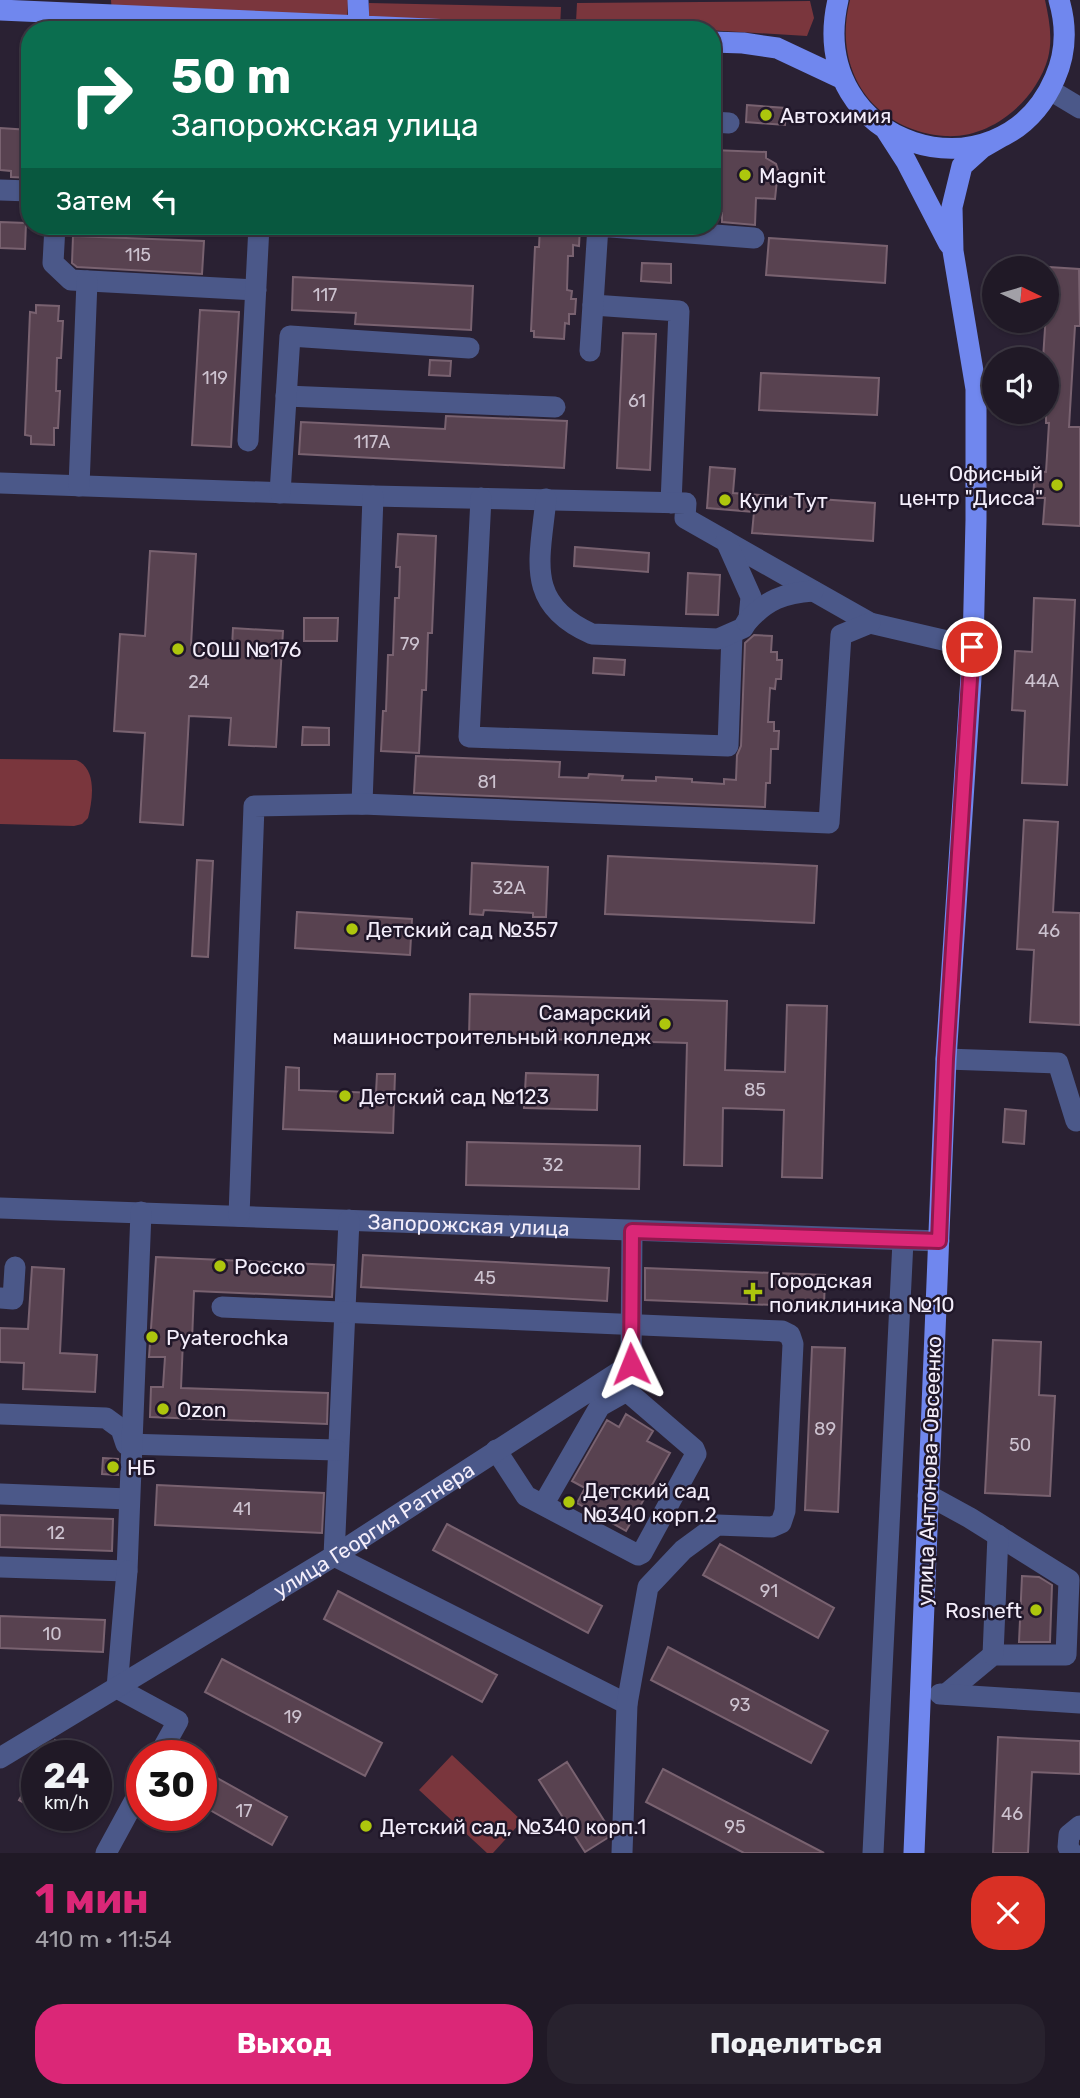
<!DOCTYPE html>
<html lang="ru">
<head>
<meta charset="utf-8">
<style>
  body { margin:0; font-family:Rubik,sans-serif; background:#28222e; color:#f1f3f6; height:100vh; display:flex; flex-direction:column; font-size:26px; white-space:nowrap }
  * { box-sizing:border-box; margin:0 }
  p { font-size:23px; color:#a2a0a7 }
  .icon { flex:none; width:38px; height:38px; fill:none; stroke:currentColor; stroke-width:2; stroke-linecap:round; stroke-linejoin:round }
  .map { position:relative; height:1853px; overflow:hidden }
  .side { display:flex; flex-direction:column; background:#201926; flex:1 }
  .side>* { flex:none }
  .banner { position:absolute; left:21px; top:21px; width:700px; height:214px; border-radius:28px; box-shadow:0 2px 5px #0004,0 0 0 2px #3d3843; background:#0b6e4f; color:#fff; overflow:hidden }
  .needle { width:46px; rotate:95deg }
  .buttons { position:absolute; left:982px; top:256px; display:grid; gap:14px }
  .buttons a { display:grid; place-items:center; width:77px; height:77px; border-radius:50%; background:#201926; box-shadow:0 2px 5px #0004,0 0 0 2px #3d3843; font-size:35px }
  .speed { position:absolute; left:21px; top:1740px; display:flex; gap:14px; font-size:35px; font-weight:700; text-align:center }
  .speed>* { display:grid; place-content:center; width:91px; height:91px; border-radius:50%; background:#201926; box-shadow:0 2px 5px #0004,0 0 0 2px #3d3843; line-height:1 }
  .speed small { font-size:18px; font-weight:400 }
  .speed .limit { border:10px solid #d22; background:#fff; color:#111 }
  .pin { position:absolute; display:grid; place-items:center; width:60px; height:60px; color:#fff; margin:-30px; border:4px solid #fff; border-radius:50%; box-shadow:0 2px 7px #0007 }
  .me { position:absolute; width:77px; margin:-38px; rotate:358deg; stroke-linejoin:round; filter:drop-shadow(0 0 5px #0008) }
  .turn { display:flex; align-items:center; gap:24px; height:147px; padding:0 35px; font-size:32px }
  .turn .icon { width:91px; height:91px; stroke-width:2.5 }
  .turn b { display:block; font-size:49px; line-height:60px }
  .then { display:flex; align-items:center; height:66px; padding:0 35px; background:#0003; gap:14px; font-size:26px }
  .round { display:grid; place-items:center; flex:none; width:74px; height:74px; border-radius:28px; background:#28222e }
  .overview { display:flex; align-items:center; justify-content:space-between; height:119px; padding:0 35px }
  h1 { font-size:42px; font-weight:700; line-height:52px; color:#db2777 }
  .action { display:flex; gap:14px; margin-top:auto; padding:14px 35px }
  .action a { flex:1; height:80px; border-radius:28px; background:#db2777; color:#fff; font-size:28px; font-weight:700; line-height:80px; text-align:center }
  .action a+a { background:#28222e; color:#f1f3f6 }
  .map>svg:first-child { display:block }
  .green { fill:#7a363d }
  .building { fill:#584250; stroke:#796270; stroke-width:2 }
  .lines { fill:none; stroke-linecap:round; stroke-linejoin:round }
  .minor { stroke:#4b5889; stroke-width:21 }
  .major { stroke:#7087ee; stroke-width:21 }
  .route-casing { stroke:#8e194d; stroke-width:18 }
  .route { stroke:#db2777; stroke-width:12 }
  .poi-dot { fill:#adc60d; stroke:#201729; stroke-width:2.5 }
  .labels { text-anchor:middle; dominant-baseline:central; stroke-width:5; stroke-linejoin:round; paint-order:stroke }
  .number-label { font-size:18px; fill:#cdc3d0 }
  .poi-label { font-size:21px; fill:#f4eefb; stroke:#201729; text-anchor:start }
  .street-label { font-size:21px; fill:#f4eefb; stroke:#201729 }
</style>
</head>
<body>
<div class="map">
<svg width="1080" height="1853" viewBox="0 0 1080 1853">
  <rect width="100%" height="100%" fill="#2a2133"/>
  <path class="green" d="M 111,0 L 348,0 L 347,23 L 112,14 Z
    M 850,0 L 1045,0 C 1049,19 1053,38 1048,58 C 1036,101 991,139 945,136 C 872,130 832,69 850,0 Z
    M 810,1 L 814,18 L 807,36 L 576,22 L 577,3 Z
    M 369,3 L 561,7 L 560,28 L 369,24 Z
    M 0,759 L 76,760 C 97,768 93,799 88,818 L 82,824 L 74,826 L 0,824 Z
    M 452,1755 L 522,1821 L 493,1853 L 487,1853 L 419,1790 Z"/>
  <path class="building" d="M 747,105 L 786,108 L 785,125 L 746,122 Z
    M 0,128 L 30,130 L 30,178 L 11,177 L 11,171 L 0,170 Z
    M 712,150 L 766,152 L 766,158 L 776,164 L 778,170 L 775,199 L 756,198 L 755,225 L 722,222 L 722,213 L 712,213 Z
    M 0,222 L 26,223 L 25,249 L 0,248 Z
    M 540,226 L 580,227 L 579,246 L 573,245 L 573,256 L 568,256 L 567,290 L 572,291 L 571,299 L 576,299 L 575,314 L 569,314 L 569,324 L 565,323 L 564,339 L 534,337 L 534,331 L 531,331 L 535,247 L 539,247 Z
    M 73,236 L 204,241 L 202,274 L 77,267 L 72,263 Z
    M 769,238 L 887,246 L 885,283 L 766,275 Z
    M 642,263 L 671,264 L 671,283 L 641,281 Z
    M 1049,267 L 1079,269 L 1080,326 L 1075,326 L 1069,427 L 1080,427 L 1080,526 L 1043,524 L 1045,498 L 1033,498 L 1035,471 L 1046,472 L 1049,423 L 1046,423 L 1046,359 L 1043,359 Z
    M 293,277 L 473,286 L 471,330 L 355,324 L 356,313 L 292,310 Z
    M 36,305 L 59,306 L 58,321 L 63,321 L 61,358 L 57,358 L 56,391 L 60,391 L 58,428 L 54,428 L 54,445 L 31,444 L 31,436 L 25,435 L 30,312 L 36,313 Z
    M 200,310 L 239,312 L 231,447 L 192,445 Z
    M 623,333 L 656,334 L 650,470 L 617,468 Z
    M 430,360 L 451,361 L 450,376 L 429,375 Z
    M 761,373 L 879,378 L 877,415 L 759,410 Z
    M 446,416 L 567,421 L 564,468 L 299,454 L 301,422 L 445,429 Z
    M 710,467 L 735,469 L 733,493 L 875,503 L 873,541 L 752,533 L 754,512 L 707,508 Z
    M 398,534 L 436,536 L 432,633 L 428,633 L 426,690 L 422,690 L 419,753 L 381,751 L 383,711 L 386,711 L 388,655 L 393,655 L 395,598 L 399,598 L 400,567 L 396,567 Z
    M 575,547 L 649,553 L 648,572 L 574,566 Z
    M 150,551 L 196,554 L 191,645 L 232,647 L 233,628 L 283,631 L 276,747 L 229,745 L 231,718 L 189,716 L 183,825 L 140,822 L 145,733 L 114,731 L 120,634 L 145,636 Z
    M 688,573 L 720,575 L 718,615 L 686,614 Z
    M 1034,598 L 1075,600 L 1067,785 L 1022,783 L 1025,711 L 1012,710 L 1015,651 L 1032,652 Z
    M 304,618 L 338,618 L 337,641 L 304,641 Z
    M 754,635 L 772,636 L 771,652 L 777,652 L 777,660 L 782,660 L 781,679 L 776,679 L 775,689 L 770,688 L 768,722 L 774,722 L 774,731 L 779,731 L 778,749 L 771,749 L 770,783 L 766,783 L 765,807 L 414,793 L 416,756 L 560,762 L 559,777 L 588,778 L 589,774 L 623,776 L 622,780 L 656,781 L 656,777 L 692,779 L 692,782 L 724,784 L 724,779 L 736,780 L 737,755 L 741,746 L 745,643 Z
    M 594,658 L 625,660 L 624,675 L 593,673 Z
    M 303,727 L 329,728 L 329,745 L 302,745 Z
    M 1024,820 L 1058,822 L 1053,912 L 1080,913 L 1080,1025 L 1030,1022 L 1034,950 L 1017,949 Z
    M 608,856 L 817,866 L 814,923 L 605,914 Z
    M 197,860 L 213,861 L 208,957 L 192,956 Z
    M 472,863 L 548,867 L 546,917 L 533,917 L 533,913 L 484,910 L 483,915 L 470,914 Z
    M 297,912 L 412,919 L 410,955 L 295,948 Z
    M 470,994 L 727,1001 L 725,1070 L 785,1072 L 787,1005 L 827,1006 L 822,1178 L 782,1177 L 784,1110 L 723,1108 L 722,1166 L 684,1165 L 687,1043 L 469,1037 Z
    M 286,1067 L 299,1068 L 299,1090 L 376,1093 L 377,1074 L 395,1074 L 393,1133 L 283,1129 Z
    M 526,1073 L 598,1075 L 597,1110 L 524,1108 Z
    M 1005,1109 L 1026,1111 L 1024,1144 L 1003,1142 Z
    M 467,1142 L 640,1146 L 639,1189 L 466,1185 Z
    M 363,1255 L 609,1268 L 607,1301 L 361,1287 Z
    M 156,1257 L 334,1265 L 332,1297 L 194,1291 L 192,1341 L 183,1340 L 181,1388 L 328,1393 L 327,1424 L 150,1417 L 151,1387 L 163,1387 L 165,1357 L 149,1357 Z
    M 32,1267 L 64,1269 L 60,1353 L 97,1355 L 95,1392 L 23,1389 L 24,1363 L 0,1362 L 0,1328 L 28,1329 Z
    M 645,1268 L 825,1275 L 824,1307 L 645,1300 Z
    M 993,1340 L 1041,1342 L 1039,1395 L 1055,1396 L 1050,1496 L 985,1493 Z
    M 812,1347 L 845,1348 L 838,1512 L 805,1510 Z
    M 626,1414 L 653,1431 L 647,1441 L 670,1453 L 626,1531 L 577,1503 L 585,1488 L 572,1481 L 607,1420 L 619,1427 Z
    M 103,1458 L 118,1459 L 118,1475 L 102,1474 Z
    M 157,1485 L 324,1493 L 322,1533 L 155,1525 Z
    M 0,1515 L 113,1519 L 112,1551 L 0,1547 Z
    M 447,1524 L 602,1606 L 588,1633 L 433,1550 Z
    M 720,1544 L 834,1608 L 818,1638 L 703,1575 Z
    M 1022,1576 L 1039,1577 L 1052,1585 L 1050,1642 L 1019,1642 Z
    M 338,1591 L 497,1675 L 482,1702 L 324,1619 Z
    M 0,1616 L 105,1620 L 103,1652 L 0,1648 Z
    M 668,1647 L 828,1731 L 811,1763 L 651,1680 Z
    M 222,1659 L 382,1743 L 365,1776 L 205,1692 Z
    M 998,1737 L 1080,1741 L 1080,1774 L 1032,1772 L 1028,1853 L 993,1853 Z
    M 55,1740 L 81,1755 L 44,1755 Z
    M 567,1762 L 610,1830 L 609,1837 L 585,1852 L 539,1780 Z
    M 37,1769 L 37,1810 L 19,1800 Z
    M 201,1769 L 287,1817 L 272,1845 L 201,1805 Z
    M 663,1769 L 824,1853 L 744,1853 L 646,1802 Z"/>
  <g class="lines">
    <g class="minor">
      <path d="M 1050,90 L 1080,108"/>
      <path d="M 712,122 L 729,123"/>
      <path d="M 0,190 L 30,191"/>
      <path d="M 55,226 L 53,263 L 71,280 L 256,290"/>
      <path d="M 593,305 L 679,311 L 671,503"/>
      <path d="M 590,351 L 598,226 L 754,238"/>
      <path d="M 286,396 L 555,407"/>
      <path d="M 248,441 L 259,226"/>
      <path d="M 0,483 L 373,496 L 686,503 L 685,518 L 870,623 L 973,647"/>
      <path d="M 79,486 L 87,281"/>
      <path d="M 280,493 L 290,336 L 469,348"/>
      <path d="M 481,498 L 469,737 L 728,746 L 732,634"/>
      <path d="M 546,499 C 540,560 524,604 592,634 L 718,639 L 743,628 L 749,618 L 751,597 L 726,541"/>
      <path d="M 747,622 C 766,600 784,593 813,591"/>
      <path d="M 362,804 L 373,496"/>
      <path d="M 946,1059 L 1058,1063 L 1076,1121"/>
      <path id="s1" d="M 0,1208 L 939,1241"/>
      <path d="M 239,1216 L 254,806 L 362,804 L 829,823 L 841,635 L 870,623"/>
      <path d="M 349,1220 L 334,1556 L 627,1704"/>
      <path d="M 0,1298 L 13,1299 L 15,1267"/>
      <path d="M 222,1307 L 782,1331 L 790,1335 L 793,1344 L 785,1511 L 781,1523 L 772,1527 L 717,1525 L 683,1550 L 648,1587 L 627,1704 L 622,1853"/>
      <path d="M 0,1414 L 106,1418 L 121,1429 L 126,1444 L 337,1450"/>
      <path d="M 496,1450 L 526,1496 L 638,1555 L 642,1553 L 696,1454 L 694,1449 L 629,1393 L 623,1393 L 600,1406 L 543,1505"/>
      <path d="M 0,1494 L 129,1499"/>
      <path d="M 928,1495 L 970,1518 L 1069,1580 L 1066,1655 L 993,1655 L 946,1694"/>
      <path d="M 0,1567 L 127,1571 L 141,1212"/>
      <path d="M 127,1571 L 117,1688 L 178,1721 L 159,1755"/>
      <path d="M 993,1655 L 998,1535"/>
      <path d="M 940,1694 L 1080,1703"/>
      <path id="s2" d="M 0,1758 L 334,1556 L 631,1364 L 632,1231"/>
      <path d="M 106,1853 L 142,1787"/>
      <path d="M 873,1853 L 903,1241"/>
      <path d="M 1072,1853 L 1068,1847 L 1069,1835 L 1080,1826"/>
    </g>
    <path class="major" d="M 358,0 L 359,25
      M 838,0 C 804,147 1000,206 1055,78 C 1066,53 1067,27 1059,0
      M 0,10 L 452,30
      M 712,42 L 743,43 L 777,48 L 843,79
      M 886,130 L 906,161 L 949,244
      M 914,1853 L 946,1059 L 973,647 L 976,520 L 976,389 L 953,251 L 952,207 L 962,166 L 982,148 L 1008,133"/>
  </g>
  <g class="lines">
    <defs>
      <path id="route" d="M 631,1364 L 632,1231 L 939,1241 L 946,1059 L 972,647"/>
    </defs>
    <use href="#route" class="route-casing"/>
    <use href="#route" class="route"/>
  </g>
  <g class="poi-dot">
    <circle cx="766" cy="115" r="7"/>
    <circle cx="745" cy="175" r="7"/>
    <circle cx="1057" cy="485" r="7"/>
    <circle cx="725" cy="500" r="7"/>
    <circle cx="178" cy="649" r="7"/>
    <circle cx="352" cy="929" r="7"/>
    <circle cx="665" cy="1024" r="7"/>
    <circle cx="345" cy="1096" r="7"/>
    <circle cx="220" cy="1266" r="7"/>
    <path d="M749.5 1281.5h7v7h7v7h-7v7h-7v-7h-7v-7h7z"/>
    <circle cx="152" cy="1337" r="7"/>
    <circle cx="163" cy="1409" r="7"/>
    <circle cx="113" cy="1467" r="7"/>
    <circle cx="569" cy="1502" r="7"/>
    <circle cx="1036" cy="1610" r="7"/>
    <circle cx="366" cy="1826" r="7"/>
  </g>
  <g class="labels">
    <g class="number-label">
      <text x="138" y="255">115</text>
      <text x="325" y="295">117</text>
      <text x="215" y="378">119</text>
      <text x="637" y="401">61</text>
      <text x="372" y="442">117А</text>
      <text x="410" y="644">79</text>
      <text x="1042" y="681">44А</text>
      <text x="199" y="682">24</text>
      <text x="487" y="782">81</text>
      <text x="509" y="888">32А</text>
      <text x="1049" y="931">46</text>
      <text x="755" y="1090">85</text>
      <text x="553" y="1165">32</text>
      <text x="485" y="1278">45</text>
      <text x="825" y="1429">89</text>
      <text x="1020" y="1445">50</text>
      <text x="242" y="1509">41</text>
      <text x="56" y="1533">12</text>
      <text x="769" y="1591">91</text>
      <text x="52" y="1634">10</text>
      <text x="740" y="1705">93</text>
      <text x="293" y="1717">19</text>
      <text x="244" y="1811">17</text>
      <text x="1012" y="1814">46</text>
      <text x="735" y="1827">95</text>
    </g>
    <g class="poi-label">
      <text x="780" y="115">Автохимия</text>
      <text x="759" y="175">Magnit</text>
      <text x="1043" y="473" text-anchor="end">Офисный<tspan x="1043" dy="24">центр "Дисса"</tspan></text>
      <text x="739" y="500">Купи Тут</text>
      <text x="192" y="649">СОШ №176</text>
      <text x="366" y="929">Детский сад №357</text>
      <text x="651" y="1012" text-anchor="end">Самарский<tspan x="651" dy="24">машиностроительный колледж</tspan></text>
      <text x="359" y="1096">Детский сад №123</text>
      <text x="234" y="1266">Росско</text>
      <text x="769" y="1280">Городская<tspan x="769" dy="24">поликлиника №10</tspan></text>
      <text x="166" y="1337">Pyaterochka</text>
      <text x="177" y="1409">Ozon</text>
      <text x="127" y="1467">НБ</text>
      <text x="583" y="1490">Детский сад<tspan x="583" dy="24">№340 корп.2</tspan></text>
      <text x="1022" y="1610" text-anchor="end">Rosneft</text>
      <text x="380" y="1826">Детский сад, №340 корп.1</text>
    </g>
    <g class="street-label">
      <text stroke="none"><textPath href="#s1" startOffset="469">Запорожская улица</textPath></text>
      <text transform="translate(929 1471) rotate(-88)">улица Антонова-Овсеенко</text>
      <text stroke="none"><textPath href="#s2" startOffset="438">улица Георгия Ратнера</textPath></text>
    </g>
  </g>
</svg>
<div class="buttons">
<a><svg class="needle" viewBox="-14 -14 28 28"><path d="M0-13l5 13h-10z" fill="#e53935"/><path d="M0 13l5-13h-10z" fill="#a2a0a7"/></svg></a>
<a><svg class="icon" aria-label="sound" viewBox="0 0 24 24"><path d="M4 9h4l5-4v14l-5-4H4zM17 9q2 3 0 6"/></svg></a>
</div>
<div class="speed"><div>24<small>km/h</small></div><div class="limit">30</div></div>
<div class="pin" style="left:972px;top:647px;background:#d93025"><svg class="icon" aria-label="arrive" viewBox="0 0 24 24"><path d="M6 21V4h12l-3 4 3 4H6"/></svg></div>
<svg class="me" style="left:631px;top:1364px" viewBox="-20 -20 40 40"><path d="M0-17L14 15 0 8-14 15z" fill="#db2777" stroke="#fff" stroke-width="4"/></svg>
<div class="banner">
<div class="turn"><svg class="icon" aria-label="right" viewBox="0 0 24 24"><path d="M7 20v-9h11M14 6l5 5-5 5"/></svg><div><b>50 m</b>Запорожская улица</div></div>
<div class="then">Затем<svg class="icon" aria-label="left" viewBox="0 0 24 24"><path d="M17 20v-9H6M10 6l-5 5 5 5"/></svg></div>
</div>
</div>
<section class="side">
<div class="overview"><div><h1>1 мин</h1><p>410 m · 11:54</p></div><a class="round" style="background:#d93025;color:#fff"><svg class="icon" aria-label="close" viewBox="0 0 24 24"><path d="M6 6l12 12M18 6L6 18"/></svg></a></div>
<div class="action"><a>Выход</a><a>Поделиться</a></div>
</section>
</body>
</html>
